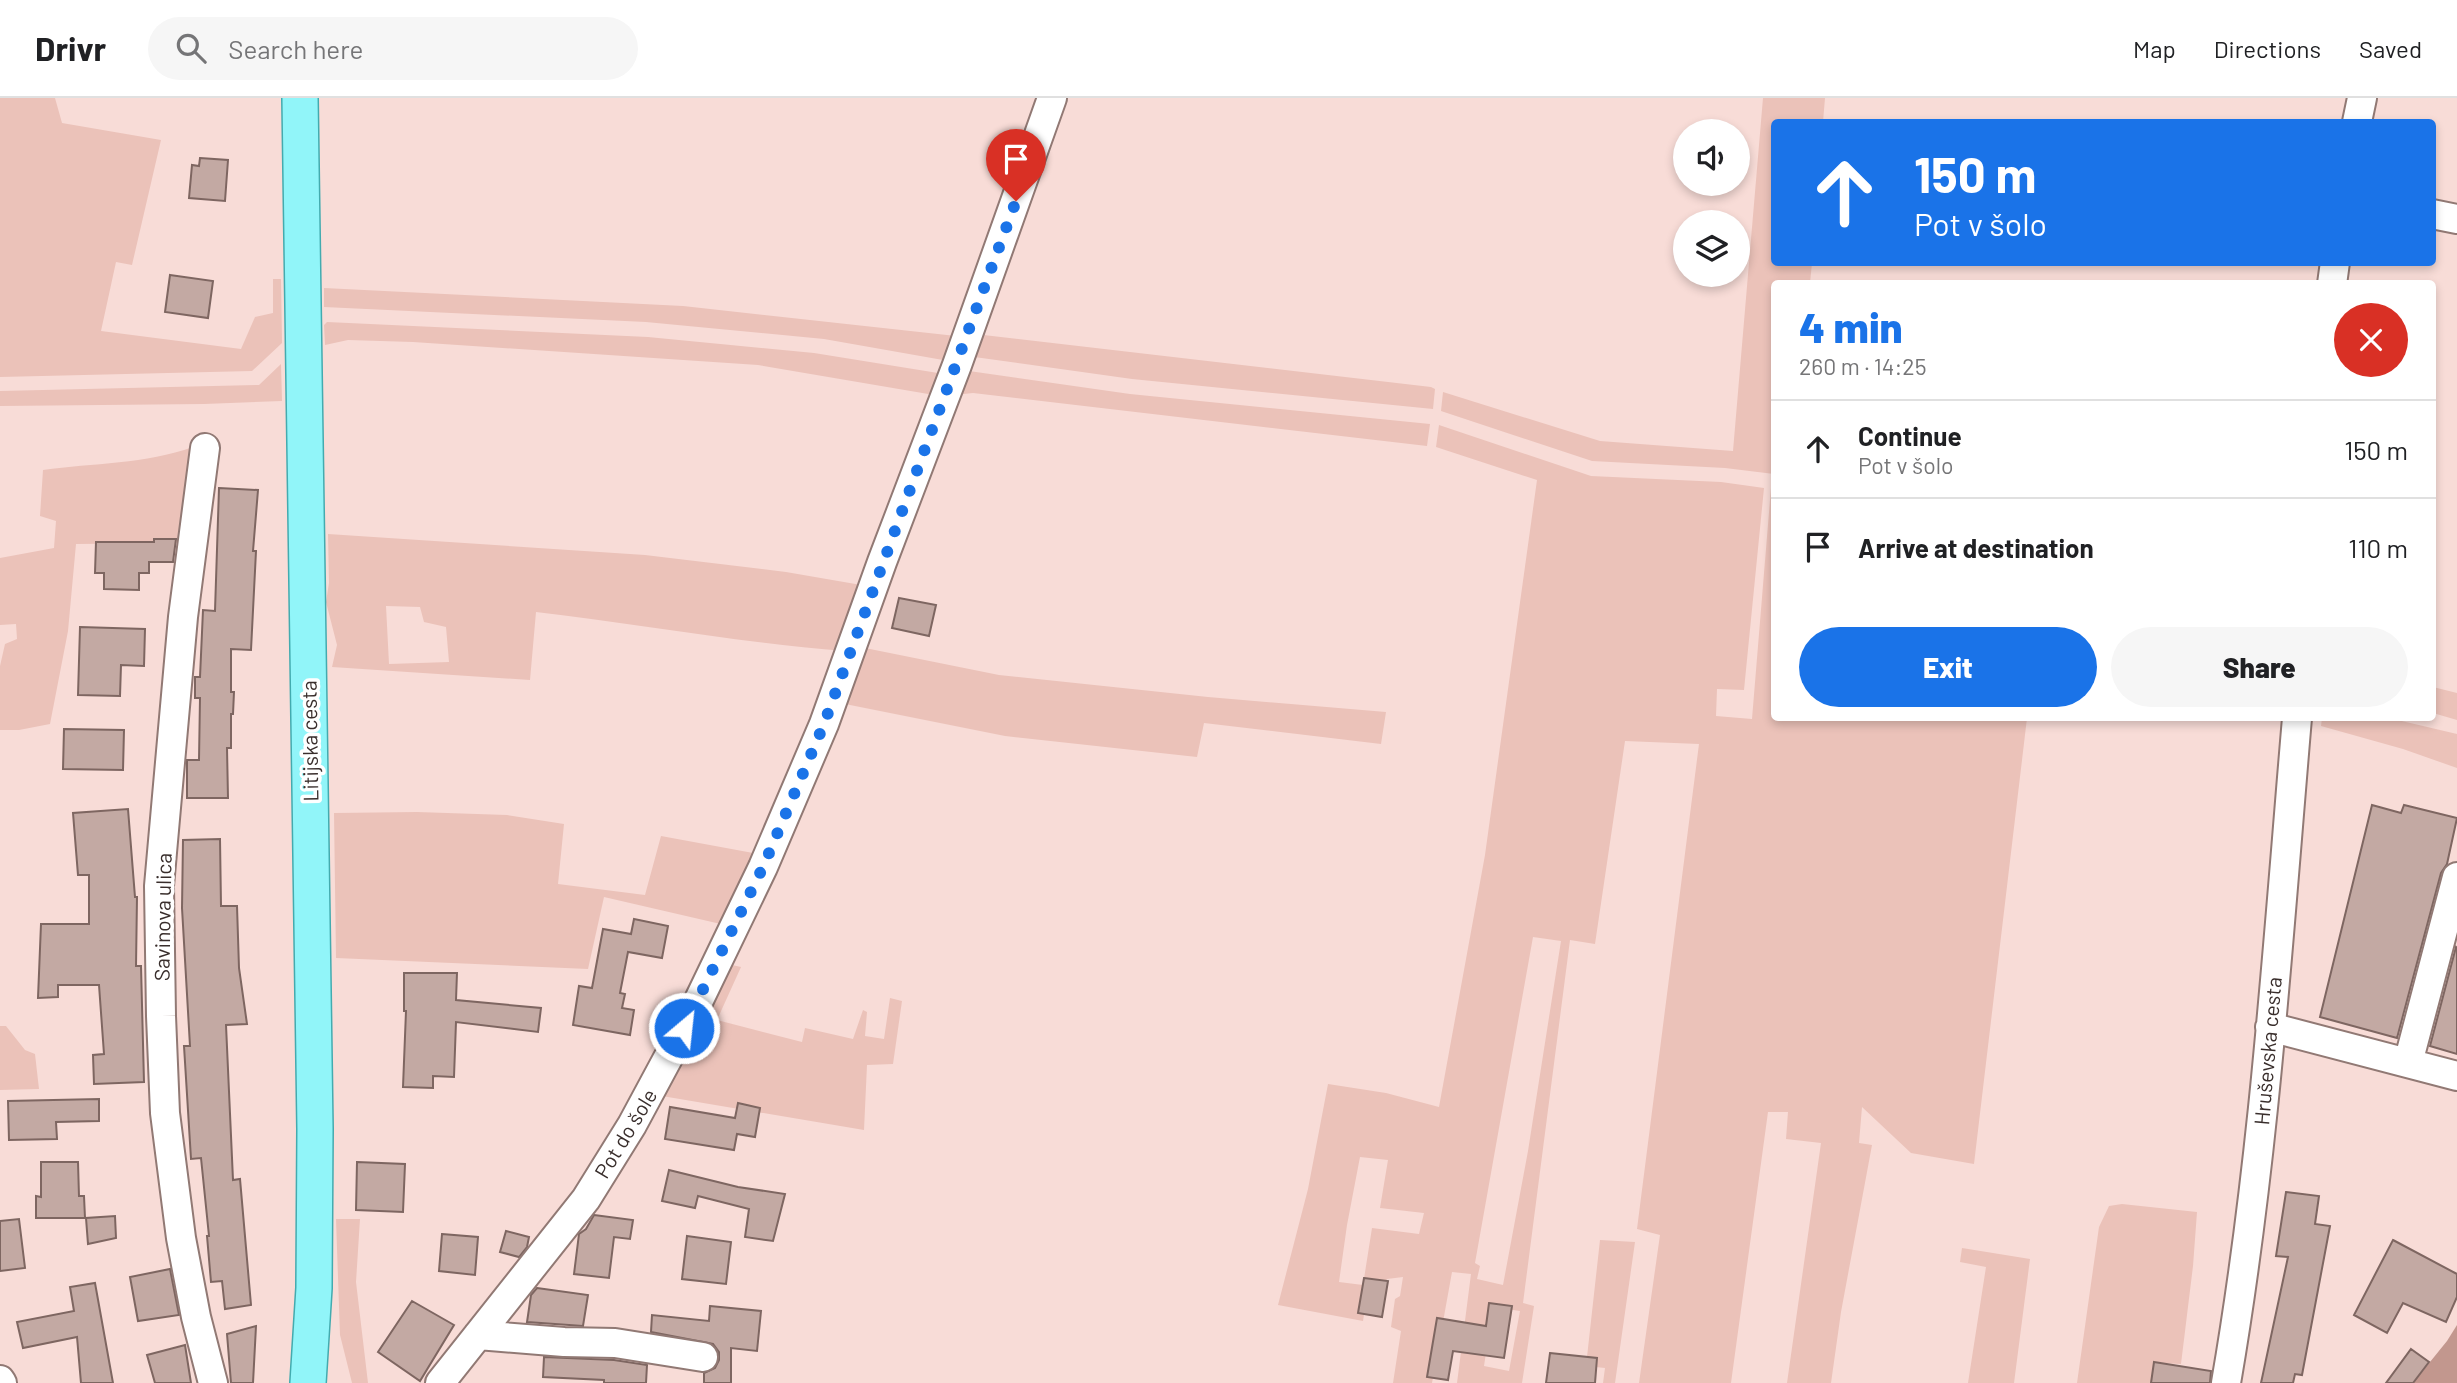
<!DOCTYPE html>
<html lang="en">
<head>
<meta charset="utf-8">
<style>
  body { margin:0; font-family:Barlow,sans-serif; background:#f6f6f6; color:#202124; height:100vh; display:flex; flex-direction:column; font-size:26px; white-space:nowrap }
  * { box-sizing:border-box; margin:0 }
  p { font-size:23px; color:#757577 }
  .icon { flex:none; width:38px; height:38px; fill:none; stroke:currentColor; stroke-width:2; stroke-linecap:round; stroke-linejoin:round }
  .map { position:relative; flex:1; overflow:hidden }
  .drawer { position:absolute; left:1771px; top:182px; width:665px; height:441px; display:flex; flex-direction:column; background:#fff; border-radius:7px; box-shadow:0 4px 10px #0003 }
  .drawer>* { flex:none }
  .top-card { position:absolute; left:1771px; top:21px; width:665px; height:147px; border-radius:7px; box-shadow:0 4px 10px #0003; background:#1a73e8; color:#fff; overflow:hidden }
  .controls { position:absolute; left:1673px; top:21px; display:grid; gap:14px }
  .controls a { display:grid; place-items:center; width:77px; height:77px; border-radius:50%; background:#fff; box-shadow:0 4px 10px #0003; font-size:35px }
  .pin { position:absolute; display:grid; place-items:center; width:60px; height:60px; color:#fff; margin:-72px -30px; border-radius:50% 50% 50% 0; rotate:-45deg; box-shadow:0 0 7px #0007 }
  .pin .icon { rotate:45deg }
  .me { position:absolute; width:77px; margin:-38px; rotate:28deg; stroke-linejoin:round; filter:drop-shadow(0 0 5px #0008) }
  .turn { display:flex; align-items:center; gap:24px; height:147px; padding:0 28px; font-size:32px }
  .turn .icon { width:91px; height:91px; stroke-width:2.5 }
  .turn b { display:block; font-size:49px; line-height:60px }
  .round { display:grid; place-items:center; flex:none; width:74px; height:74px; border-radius:37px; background:#f6f6f6 }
  .head { display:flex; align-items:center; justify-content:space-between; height:119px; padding:0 28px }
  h1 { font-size:42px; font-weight:800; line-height:52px; color:#1a73e8 }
  .button { display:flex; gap:14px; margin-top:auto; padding:14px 28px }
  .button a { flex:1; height:80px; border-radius:42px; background:#1a73e8; color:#fff; font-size:28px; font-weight:800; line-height:80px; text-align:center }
  .button a+a { background:#f6f6f6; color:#202124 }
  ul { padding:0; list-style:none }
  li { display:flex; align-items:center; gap:21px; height:98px; padding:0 28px; border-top:2px solid #e0e0e0 }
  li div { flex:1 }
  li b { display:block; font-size:26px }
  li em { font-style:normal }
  header { display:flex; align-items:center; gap:42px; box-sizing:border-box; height:98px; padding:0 35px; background:#fff; border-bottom:2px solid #e0e0e0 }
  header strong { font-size:33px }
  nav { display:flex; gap:38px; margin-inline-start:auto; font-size:24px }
  .search { width:490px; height:63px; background:#f6f6f6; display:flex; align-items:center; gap:18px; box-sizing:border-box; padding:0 24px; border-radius:38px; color:#757577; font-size:26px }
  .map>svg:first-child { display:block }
  .green { fill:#ebc2b9; fill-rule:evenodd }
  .forest { fill:#c2978e }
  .building { fill:#c3a9a3; stroke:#7e6661; stroke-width:2 }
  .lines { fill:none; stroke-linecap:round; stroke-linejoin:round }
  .minor-casing { stroke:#917974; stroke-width:32 }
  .major-casing { stroke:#43abaf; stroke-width:38 }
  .minor { stroke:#fff; stroke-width:28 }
  .major { stroke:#91f5f9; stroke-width:35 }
  .route { stroke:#1a73e8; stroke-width:12; stroke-dasharray:0 21.6 }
  .labels { text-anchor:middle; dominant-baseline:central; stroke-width:7; stroke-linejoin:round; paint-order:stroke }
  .street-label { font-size:21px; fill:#392e2c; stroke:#fff }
</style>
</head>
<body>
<header>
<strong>Drivr</strong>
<div class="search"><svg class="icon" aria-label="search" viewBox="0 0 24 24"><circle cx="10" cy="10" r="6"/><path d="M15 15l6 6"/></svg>Search here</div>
<nav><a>Map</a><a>Directions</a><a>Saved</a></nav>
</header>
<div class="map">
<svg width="2457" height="1285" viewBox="0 0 2457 1285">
  <rect width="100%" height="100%" fill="#f8dcd7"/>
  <path class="green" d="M 0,0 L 55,0 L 62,25 L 161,42 L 132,167 L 116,164 L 101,233 L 241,251 L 255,219 L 273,215 L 273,181 L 281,181 L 282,245 L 252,273 L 0,279 Z
    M 1763,0 L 1825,0 L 1823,24 L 1774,24 L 1774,164 L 1812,165 L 1810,185 L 1774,186 L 1774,376 L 1725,370 L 1592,363 L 1441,313 L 1443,294 L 1600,343 L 1733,353 Z
    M 324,190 L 683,208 L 956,238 L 948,261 L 943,262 L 824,241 L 646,224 L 324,209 Z
    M 327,224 L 648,239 L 814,255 L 938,275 L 942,279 L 940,298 L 758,267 L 413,244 L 348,242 L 325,247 L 324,227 Z
    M 975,236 L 1431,289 L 1435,291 L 1433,311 L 1132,281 L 967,258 Z
    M 281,266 L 282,303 L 204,306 L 0,308 L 0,293 L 259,287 Z
    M 969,273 L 1130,296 L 1430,326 L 1427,348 L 973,295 L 954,297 Z
    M 1439,327 L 1591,378 L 1721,384 L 1764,390 L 1744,592 L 1717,591 L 1716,618 L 1752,621 L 1771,390 L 1774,391 L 1774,620 L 2027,620 L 1974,1066 L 1911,1055 L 1862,1009 L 1859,1045 L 1872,1047 L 1841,1214 L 1831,1285 L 1787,1285 L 1821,1045 L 1786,1041 L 1788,1014 L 1768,1014 L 1731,1285 L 1639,1285 L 1660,1137 L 1637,1131 L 1699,646 L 1625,643 L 1595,846 L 1570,842 L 1523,1205 L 1534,1208 L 1522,1285 L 1457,1285 L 1471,1176 L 1452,1174 L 1432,1285 L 1393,1285 L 1401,1233 L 1391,1229 L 1395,1201 L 1400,1198 L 1403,1179 L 1387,1181 L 1383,1186 L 1369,1185 L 1363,1223 L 1278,1207 L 1308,1091 L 1328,986 L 1386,995 L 1439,1009 L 1485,757 L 1537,382 L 1436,349 ZM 1533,839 L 1561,843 L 1528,1053 L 1503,1187 L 1477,1181 L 1480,1168 L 1475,1165 ZM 1360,1059 L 1388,1062 L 1380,1110 L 1424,1115 L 1419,1136 L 1372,1130 L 1363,1187 L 1339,1184 L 1347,1127 ZM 1493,1209 L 1520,1213 L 1509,1273 L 1484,1268 Z
    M 193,349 L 181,445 L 76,446 L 68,533 L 50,626 L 19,632 L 0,632 L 0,568 L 5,546 L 17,541 L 16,526 L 0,527 L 0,460 L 54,450 L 56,423 L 40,418 L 43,372 C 93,365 146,366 193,349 Z
    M 328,436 L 645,457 L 786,474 L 867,488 L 845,553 C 742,545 639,526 536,514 L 530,582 L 332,569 L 337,547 L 326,504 L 329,485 ZM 386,508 L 420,509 L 424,524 L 446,529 L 449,564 L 389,566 Z
    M 860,549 L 999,577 L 1208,599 L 1386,614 L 1381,646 L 1204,625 L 1197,659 L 1005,638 L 840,605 Z
    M 2433,589 L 2457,595 L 2457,622 L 2433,615 Z
    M 2322,620 L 2389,620 L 2457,636 L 2457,670 L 2403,651 L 2321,628 Z
    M 417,714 L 507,717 L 564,726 L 558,786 L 645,797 L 661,738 L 769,758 L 738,830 L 604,799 L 588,871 L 336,860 L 334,715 Z
    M 732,867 L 741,869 L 717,922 L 802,944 L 805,930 L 853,941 L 863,912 L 867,914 L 865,938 L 884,941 L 890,900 L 902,903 L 893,966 L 867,967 L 864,1032 L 662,998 Z
    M 0,928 L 6,928 L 25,952 L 35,956 L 39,991 L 0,992 Z
    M 2122,1106 L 2197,1114 L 2193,1168 L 2181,1266 L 2161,1265 L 2157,1285 L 2077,1285 L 2099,1129 L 2109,1108 Z
    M 336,1121 L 360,1121 L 356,1184 L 368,1285 L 352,1285 L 340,1237 Z
    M 1600,1142 L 1635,1144 L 1615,1285 L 1603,1285 L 1605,1270 L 1586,1268 Z
    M 1962,1150 L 2030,1161 L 2014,1285 L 1968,1285 L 1986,1169 L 1960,1164 Z"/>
  <path class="forest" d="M 2457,1227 L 2457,1285 L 2413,1285 L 2447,1243 Z"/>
  <path class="building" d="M 200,60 L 228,62 L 225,103 L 189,100 L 192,67 L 199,68 Z
    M 170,177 L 213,183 L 208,220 L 165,214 Z
    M 219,390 L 258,392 L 253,453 L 256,453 L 251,552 L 231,551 L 231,594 L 234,594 L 233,616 L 231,616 L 231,650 L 227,650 L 228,700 L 187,700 L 187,662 L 199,662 L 200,600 L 195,600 L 195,579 L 200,579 L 203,512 L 215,513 Z
    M 154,441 L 176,441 L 173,464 L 149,464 L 149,475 L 139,475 L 139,492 L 104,491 L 104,475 L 95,475 L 96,444 L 154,444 Z
    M 899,500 L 936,507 L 929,538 L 892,530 Z
    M 80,529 L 145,531 L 144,568 L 121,567 L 120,598 L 78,597 Z
    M 64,631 L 124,632 L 123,672 L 63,671 Z
    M 2372,707 L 2401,715 L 2404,707 L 2457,720 L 2447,766 L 2441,775 L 2397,940 L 2320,919 Z
    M 128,711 L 135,799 L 137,799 L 136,868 L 141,868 L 144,984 L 94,986 L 93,957 L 104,956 L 99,887 L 58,887 L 58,899 L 38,900 L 41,826 L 89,826 L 89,777 L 78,777 L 73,715 Z
    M 220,741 L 221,808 L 237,808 L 239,870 L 247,926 L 226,927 L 233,1082 L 240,1081 L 251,1207 L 225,1211 L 222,1183 L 211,1184 L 207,1138 L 209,1138 L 201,1060 L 191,1061 L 184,948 L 190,948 L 182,810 L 183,742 Z
    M 634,821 L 668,828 L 662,860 L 628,854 L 620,895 L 625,896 L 622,910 L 634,912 L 630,937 L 573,927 L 579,888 L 592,890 L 603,831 L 631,836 Z
    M 2456,849 L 2457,850 L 2457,956 L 2430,948 Z
    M 404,875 L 457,875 L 456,902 L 541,910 L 538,934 L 456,924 L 454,979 L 433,978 L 433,990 L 403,989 L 406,913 L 404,913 Z
    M 99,1001 L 99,1023 L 56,1024 L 57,1041 L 9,1042 L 8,1003 Z
    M 738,1005 L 760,1010 L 755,1039 L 737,1036 L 734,1052 L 665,1041 L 670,1009 L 735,1020 Z
    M 41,1064 L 78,1064 L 79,1098 L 84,1098 L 85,1120 L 36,1120 L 36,1098 L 41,1099 Z
    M 357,1064 L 405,1066 L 403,1114 L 356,1112 Z
    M 669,1072 L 738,1089 L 785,1096 L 773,1143 L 745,1139 L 749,1111 L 698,1098 L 695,1110 L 662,1103 Z
    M 2286,1094 L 2319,1098 L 2315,1126 L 2330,1128 L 2302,1277 L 2295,1276 L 2293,1285 L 2261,1285 L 2288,1159 L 2276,1158 Z
    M 594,1117 L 633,1122 L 630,1141 L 614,1139 L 609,1180 L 574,1176 L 579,1136 L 586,1131 Z
    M 115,1118 L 116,1140 L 88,1146 L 86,1120 Z
    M 19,1121 L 25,1170 L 0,1173 L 0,1123 Z
    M 506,1133 L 529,1139 L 527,1149 L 519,1159 L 500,1154 Z
    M 442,1136 L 478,1139 L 475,1177 L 439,1173 Z
    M 687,1138 L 731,1144 L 726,1186 L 682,1181 Z
    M 2393,1142 L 2457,1176 L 2457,1199 L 2446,1224 L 2403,1205 L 2387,1235 L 2354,1217 Z
    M 170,1171 L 179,1217 L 138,1223 L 130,1179 Z
    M 1364,1180 L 1388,1183 L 1382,1219 L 1358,1215 Z
    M 95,1185 L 113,1285 L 81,1285 L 77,1239 L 23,1250 L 17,1224 L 74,1213 L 70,1189 Z
    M 537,1190 L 588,1197 L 583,1228 L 527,1224 L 531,1197 Z
    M 412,1203 L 454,1227 L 420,1283 L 378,1254 Z
    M 1489,1205 L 1512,1208 L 1504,1260 L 1453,1253 L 1448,1282 L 1427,1279 L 1437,1220 L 1486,1228 Z
    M 710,1208 L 761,1213 L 757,1253 L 731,1250 L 731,1285 L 704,1285 L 704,1275 L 715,1270 L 719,1262 L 719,1254 L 713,1246 L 651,1234 L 652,1217 L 709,1223 Z
    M 256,1228 L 253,1285 L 231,1285 L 227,1236 Z
    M 185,1247 L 191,1285 L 155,1285 L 147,1257 Z
    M 2411,1251 L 2429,1264 L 2413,1285 L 2386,1285 Z
    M 1550,1255 L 1597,1260 L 1595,1285 L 1546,1285 Z
    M 544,1259 L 614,1262 L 647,1267 L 646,1285 L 604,1285 L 604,1282 L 543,1279 Z
    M 2154,1264 L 2211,1273 L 2210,1285 L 2151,1285 Z"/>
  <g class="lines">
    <defs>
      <path id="minor" d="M 2357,24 L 2362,0
        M 2432,116 L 2457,121
        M 2332,186 L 2335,164
        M 205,350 L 183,519 L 159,788 L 161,918 L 165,1015 L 181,1140 L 196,1219 L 213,1285
        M 2270,929 L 2457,978
        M 2408,965 L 2457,779
        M 478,1237 L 564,1244 L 615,1245 L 703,1259
        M 0,1282 L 2,1285
        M 440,1285 L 586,1101 L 632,1027 L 697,906 L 763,769 L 824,626 L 882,464 L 957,267 L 1052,0
        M 2226,1285 C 2264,1065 2278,842 2297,620"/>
      <path id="major" d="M 300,0 L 315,1031 L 314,1190 L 308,1285"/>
    </defs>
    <use href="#minor" class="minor-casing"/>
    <use href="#major" class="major-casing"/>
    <use href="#minor" class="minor"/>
    <use href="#major" class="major"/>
  </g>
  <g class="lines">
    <path class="route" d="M 684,930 L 763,769 L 824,626 L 1016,103"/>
  </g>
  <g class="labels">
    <g class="street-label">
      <text transform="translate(309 643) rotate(-91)">Litijska cesta</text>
      <text transform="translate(162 819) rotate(-89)">Savinova ulica</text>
      <text transform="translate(2267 953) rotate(-85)">Hruševska cesta</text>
      <text transform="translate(625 1035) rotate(-59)">Pot do šole</text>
    </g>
  </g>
</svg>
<div class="controls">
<a><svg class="icon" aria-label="sound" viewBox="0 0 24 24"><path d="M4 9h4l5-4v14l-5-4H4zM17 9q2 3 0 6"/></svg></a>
<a><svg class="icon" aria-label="layers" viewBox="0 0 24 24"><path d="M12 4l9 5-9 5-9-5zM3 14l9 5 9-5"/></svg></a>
</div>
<div class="pin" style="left:1016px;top:103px;background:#d93025"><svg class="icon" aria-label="arrive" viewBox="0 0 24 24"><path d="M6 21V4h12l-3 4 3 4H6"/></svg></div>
<svg class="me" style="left:684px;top:930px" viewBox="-20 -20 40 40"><circle r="17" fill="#1a73e8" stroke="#fff" stroke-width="3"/><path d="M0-11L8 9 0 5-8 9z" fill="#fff"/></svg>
<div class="top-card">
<div class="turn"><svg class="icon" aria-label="ahead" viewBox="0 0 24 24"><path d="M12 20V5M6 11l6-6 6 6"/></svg><div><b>150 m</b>Pot v šolo</div></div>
</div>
<section class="drawer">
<div class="head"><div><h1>4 min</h1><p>260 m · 14:25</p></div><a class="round" style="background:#d93025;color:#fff"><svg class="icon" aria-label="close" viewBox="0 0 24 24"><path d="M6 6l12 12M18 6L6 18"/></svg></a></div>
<ul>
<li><svg class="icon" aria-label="ahead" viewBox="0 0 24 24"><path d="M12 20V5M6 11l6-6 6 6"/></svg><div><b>Continue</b><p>Pot v šolo</p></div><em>150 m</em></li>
<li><svg class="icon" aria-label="arrive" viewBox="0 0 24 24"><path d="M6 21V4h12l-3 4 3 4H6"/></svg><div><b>Arrive at destination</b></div><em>110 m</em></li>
</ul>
<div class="button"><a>Exit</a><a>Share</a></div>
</section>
</div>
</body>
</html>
